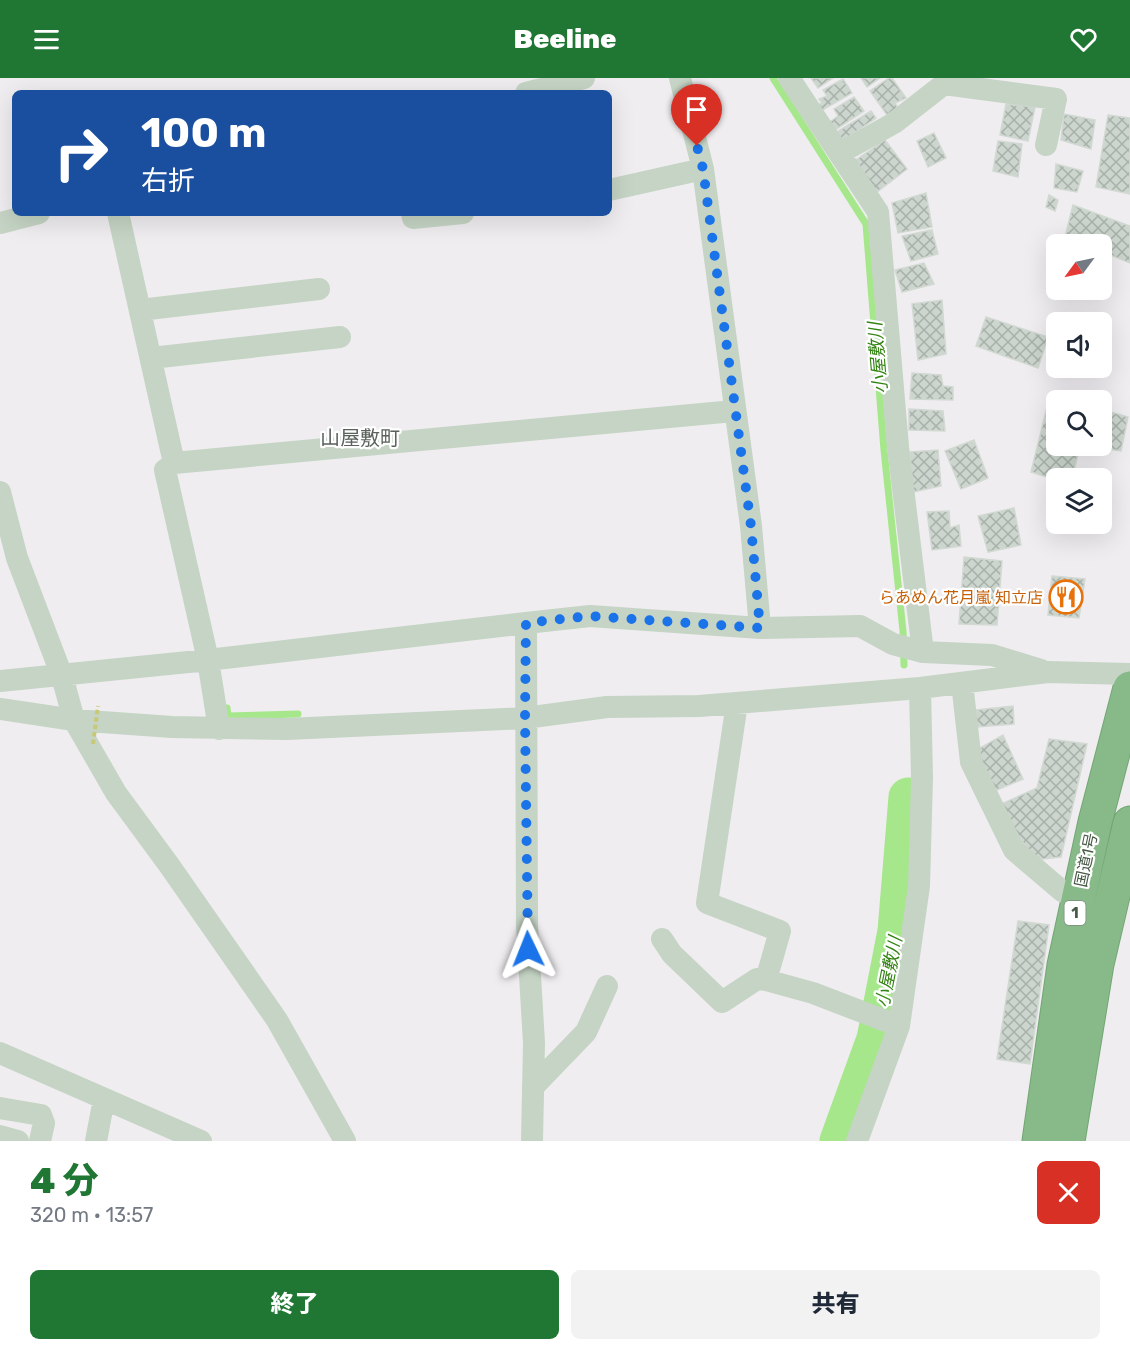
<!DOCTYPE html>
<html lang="ja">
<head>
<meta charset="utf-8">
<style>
  body { margin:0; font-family:Rubik,"Noto Sans JP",sans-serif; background:#f2f2f3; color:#1f2937; height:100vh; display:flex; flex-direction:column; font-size:22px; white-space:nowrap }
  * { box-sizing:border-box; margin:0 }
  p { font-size:20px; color:#747a83 }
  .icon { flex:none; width:33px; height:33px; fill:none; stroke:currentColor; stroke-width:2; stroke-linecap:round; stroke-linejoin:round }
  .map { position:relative; height:1063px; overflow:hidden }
  .side { display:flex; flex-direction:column; background:#fff; flex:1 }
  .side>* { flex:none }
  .banner { position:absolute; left:12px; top:12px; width:600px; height:126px; border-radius:9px; box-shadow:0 6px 24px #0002; background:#1a4fa0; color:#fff; overflow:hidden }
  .needle { width:39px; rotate:237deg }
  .controls { position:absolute; left:1046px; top:156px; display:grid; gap:12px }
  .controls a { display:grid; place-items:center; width:66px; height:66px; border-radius:9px; background:#fff; box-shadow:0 6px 24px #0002; font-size:30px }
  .pin { position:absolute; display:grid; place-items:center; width:51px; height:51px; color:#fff; margin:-62px -26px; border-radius:50% 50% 50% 0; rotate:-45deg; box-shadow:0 0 6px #0007 }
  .pin .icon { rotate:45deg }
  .me { position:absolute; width:66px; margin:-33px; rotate:358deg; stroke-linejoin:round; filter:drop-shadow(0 0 4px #0008) }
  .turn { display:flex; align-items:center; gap:21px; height:126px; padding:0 30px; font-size:27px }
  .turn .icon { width:78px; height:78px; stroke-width:2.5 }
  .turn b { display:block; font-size:42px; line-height:51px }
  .round { display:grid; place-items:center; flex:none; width:63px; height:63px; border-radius:9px; background:#f2f2f3 }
  .head { display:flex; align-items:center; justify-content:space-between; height:102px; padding:0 30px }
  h1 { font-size:36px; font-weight:800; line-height:45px; color:#207733 }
  .cta { display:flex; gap:12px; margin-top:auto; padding:12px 30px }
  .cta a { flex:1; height:69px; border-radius:9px; background:#207733; color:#fff; font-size:24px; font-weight:800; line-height:69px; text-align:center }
  .cta a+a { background:#f2f2f3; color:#1f2937 }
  header { display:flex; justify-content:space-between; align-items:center; height:78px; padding:0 30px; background:#207733; color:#fff; font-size:27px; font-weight:800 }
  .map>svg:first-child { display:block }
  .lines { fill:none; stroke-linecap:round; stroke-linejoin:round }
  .stream { stroke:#a6e78c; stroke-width:7 }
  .river { stroke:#a6e78c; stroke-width:39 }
  .building { fill:url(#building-cross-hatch); stroke:#d2d9d3; stroke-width:1.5 }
  .highway-casing { stroke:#72a674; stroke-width:35 }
  .minor { stroke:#c5d4c4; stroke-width:22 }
  .highway { stroke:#87ba88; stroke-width:33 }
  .path-bridge { stroke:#c7c977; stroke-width:4; stroke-dasharray:4.5 3; stroke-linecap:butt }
  .route { stroke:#1a73e8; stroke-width:10; stroke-dasharray:0 18 }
  .labels { text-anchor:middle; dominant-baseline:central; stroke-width:4.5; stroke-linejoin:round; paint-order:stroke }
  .shield { fill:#fff; stroke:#7e8c7e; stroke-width:1.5 }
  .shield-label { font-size:15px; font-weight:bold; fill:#475a47 }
  .food-label { font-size:16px; fill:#c56008; stroke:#fff; text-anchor:end }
  .street-label { font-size:16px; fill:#475a47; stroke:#fff }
  .water-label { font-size:18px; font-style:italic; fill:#328412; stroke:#fff }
  .quarter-label { font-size:20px; fill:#5a625b; stroke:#fff }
</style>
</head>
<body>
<header><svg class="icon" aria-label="menu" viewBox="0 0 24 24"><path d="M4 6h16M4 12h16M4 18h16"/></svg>Beeline<svg class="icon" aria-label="heart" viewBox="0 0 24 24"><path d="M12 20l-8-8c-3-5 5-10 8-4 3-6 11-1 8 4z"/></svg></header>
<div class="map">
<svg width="1130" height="1063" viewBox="0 0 1130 1063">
  <defs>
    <pattern id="building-cross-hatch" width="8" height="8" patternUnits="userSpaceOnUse" patternTransform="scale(1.5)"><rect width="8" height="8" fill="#ccd5ce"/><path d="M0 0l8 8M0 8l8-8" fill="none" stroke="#a7b0a9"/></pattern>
  </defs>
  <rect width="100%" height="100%" fill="#efedf0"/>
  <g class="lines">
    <path class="stream" d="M 773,0 L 866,146 L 884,372 L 903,553 L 904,587
      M 227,630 L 228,638 L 298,636"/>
    <path class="river" d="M 839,1063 L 876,961 L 897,853 L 908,719"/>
  </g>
  <path class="building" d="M 811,0 L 833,0 L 818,10 Z
    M 861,0 L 880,0 L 867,9 Z
    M 889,0 L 892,0 L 906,20 L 895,25 L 898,30 L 887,37 L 870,13 Z
    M 843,1 L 852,15 L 819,34 L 815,29 L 822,25 L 819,21 L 827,18 L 823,12 Z
    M 854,19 L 864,33 L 832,54 L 827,46 L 838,38 L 834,31 Z
    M 1006,26 L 1035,29 L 1028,63 L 1000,57 Z
    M 871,33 L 876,40 L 842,63 L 835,55 Z
    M 1064,36 L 1095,42 L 1091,71 L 1061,62 Z
    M 1108,37 L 1130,40 L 1130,116 L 1096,109 Z
    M 934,55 L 946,80 L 928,89 L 917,63 Z
    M 885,62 L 907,91 L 877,114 L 853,84 Z
    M 998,63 L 1022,66 L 1018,99 L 993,93 Z
    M 1056,86 L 1083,93 L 1077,114 L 1054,110 Z
    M 926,115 L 932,149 L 898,155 L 892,125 Z
    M 1049,117 L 1058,122 L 1055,133 L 1046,129 Z
    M 1073,127 L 1130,148 L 1130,185 L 1101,173 L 1101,166 L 1084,166 L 1065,159 Z
    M 932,152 L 938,176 L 911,183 L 902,158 Z
    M 924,185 L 934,206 L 902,214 L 895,192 Z
    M 942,222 L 946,276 L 918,282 L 912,226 Z
    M 986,239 L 1048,259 L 1038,290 L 976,268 Z
    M 912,295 L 941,297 L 943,308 L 953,309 L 953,322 L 910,321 Z
    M 1050,317 L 1068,322 L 1056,322 L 1056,368 L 1080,368 L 1072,400 L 1056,402 L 1031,394 Z
    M 909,331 L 943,333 L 945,353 L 909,352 Z
    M 1101,331 L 1128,339 L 1121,373 L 1087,368 L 1101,368 Z
    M 974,362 L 988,400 L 961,411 L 945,373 Z
    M 938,372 L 941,408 L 913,414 L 910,374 Z
    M 1014,430 L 1021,467 L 988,474 L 978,438 Z
    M 949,433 L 950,450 L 959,447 L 961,468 L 932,472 L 927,434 Z
    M 964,479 L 1002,483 L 997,547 L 959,546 Z
    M 1052,498 L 1085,501 L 1079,540 L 1048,537 Z
    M 1013,628 L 1014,646 L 977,649 L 976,632 Z
    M 1003,657 L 1023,701 L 992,714 L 978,671 Z
    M 1049,661 L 1087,666 L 1061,779 L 1034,782 L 999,727 L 1037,710 Z
    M 1018,843 L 1049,847 L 1030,986 L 997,981 Z"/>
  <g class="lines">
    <defs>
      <path id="highway" d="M 1039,1063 L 1064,887 L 1095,744 L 1130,610
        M 1068,1063 L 1097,886 L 1130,745"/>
    </defs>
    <use href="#highway" class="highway-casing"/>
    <path class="minor" d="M 680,0 L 703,91 L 751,448 L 760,550
      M 789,0 L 878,134 L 898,369 L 923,574
      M 944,6 L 1056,21 L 1046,67
      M 526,15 L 584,0
      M 840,75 L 894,45 L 944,6 L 945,0
      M 609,112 L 703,91
      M 118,135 L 174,385 L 165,392 L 208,582 L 219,651
      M 412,135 L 413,140 L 463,135
      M 0,145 L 39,135
      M 140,232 L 319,211
      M 151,280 L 340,259
      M 174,385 L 734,333
      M 0,414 L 17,480 L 62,598 L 74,642 L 116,715 L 169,787 L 277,942 L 345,1063
      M 526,545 L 590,538 L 760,550 L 860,548 L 893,566 L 923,574 L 992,577 L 1041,592
      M 0,603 L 208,582 L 526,545 L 527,847 L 534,965 L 532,1063
      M 962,605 L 971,684 L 1014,772 L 1062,813 L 1078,820
      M 737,625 L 707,825 L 780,853 L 766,902 L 813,915 L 899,948
      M 0,631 L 74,642 L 172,649 L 287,651 L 525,640 L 607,629 L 699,628 L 920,610 L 1048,594 L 1130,596
      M 662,861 L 672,876 L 722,924 L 757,901 L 766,902
      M 0,975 L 201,1063
      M 533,1009 L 586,954 L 607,908
      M 0,1030 L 41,1037 L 44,1045 L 40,1063
      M 0,1058 L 18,1063
      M 96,1063 L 104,1021
      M 857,1063 L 899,948 L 919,808 L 922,700 L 920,610"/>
    <use href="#highway" class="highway"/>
    <path class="path-bridge" d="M 93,666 L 98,628"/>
  </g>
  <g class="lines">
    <path class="route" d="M 528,871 L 525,640 L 526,545 L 590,538 L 760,550 L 751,448 L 703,91 L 697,68"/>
  </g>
  <defs>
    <symbol id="restaurant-ring" viewBox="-11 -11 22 22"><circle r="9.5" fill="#fff" stroke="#e8710a" stroke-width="1.5"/><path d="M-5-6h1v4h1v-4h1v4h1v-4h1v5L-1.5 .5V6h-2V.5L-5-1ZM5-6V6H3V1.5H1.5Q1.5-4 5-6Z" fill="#e8710a"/></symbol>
  </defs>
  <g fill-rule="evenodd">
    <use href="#restaurant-ring" x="1047" y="500" width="38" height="38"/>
  </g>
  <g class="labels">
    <rect class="shield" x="1064.5" y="823" width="21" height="24" rx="4.5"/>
    <g class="shield-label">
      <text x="1075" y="835">1</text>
    </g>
    <g class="food-label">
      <text x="1043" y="519">らあめん花月嵐 知立店</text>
    </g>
    <g class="street-label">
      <text transform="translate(1086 782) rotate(-78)">国道1号</text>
    </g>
    <g class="water-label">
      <text transform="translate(878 280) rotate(-95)">小屋敷川</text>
      <text transform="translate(889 894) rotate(-79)">小屋敷川</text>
    </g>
    <g class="quarter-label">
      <text x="360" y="360">山屋敷町</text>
    </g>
  </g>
</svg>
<div class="controls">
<a><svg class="needle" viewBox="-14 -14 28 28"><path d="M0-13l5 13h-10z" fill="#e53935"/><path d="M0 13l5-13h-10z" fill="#747a83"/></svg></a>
<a><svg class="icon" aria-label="sound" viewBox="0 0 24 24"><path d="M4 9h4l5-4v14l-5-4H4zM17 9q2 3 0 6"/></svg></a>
<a><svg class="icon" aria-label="search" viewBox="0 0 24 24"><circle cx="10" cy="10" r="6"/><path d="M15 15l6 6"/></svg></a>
<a><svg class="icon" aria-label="layers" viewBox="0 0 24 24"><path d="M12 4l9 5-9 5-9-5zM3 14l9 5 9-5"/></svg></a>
</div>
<div class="pin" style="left:697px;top:68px;background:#d93025"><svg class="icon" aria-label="arrive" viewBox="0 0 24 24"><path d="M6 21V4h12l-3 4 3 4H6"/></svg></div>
<svg class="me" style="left:528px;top:871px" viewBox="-20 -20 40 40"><path d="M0-17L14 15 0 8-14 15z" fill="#1a73e8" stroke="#fff" stroke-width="4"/></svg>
<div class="banner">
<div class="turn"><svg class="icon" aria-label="right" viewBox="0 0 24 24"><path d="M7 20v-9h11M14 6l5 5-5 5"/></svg><div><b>100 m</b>右折</div></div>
</div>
</div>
<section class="side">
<div class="head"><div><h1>4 分</h1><p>320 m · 13:57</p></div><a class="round" style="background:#d93025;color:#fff"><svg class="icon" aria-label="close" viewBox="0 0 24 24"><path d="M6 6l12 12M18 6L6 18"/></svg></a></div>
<div class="cta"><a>終了</a><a>共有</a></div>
</section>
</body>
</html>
